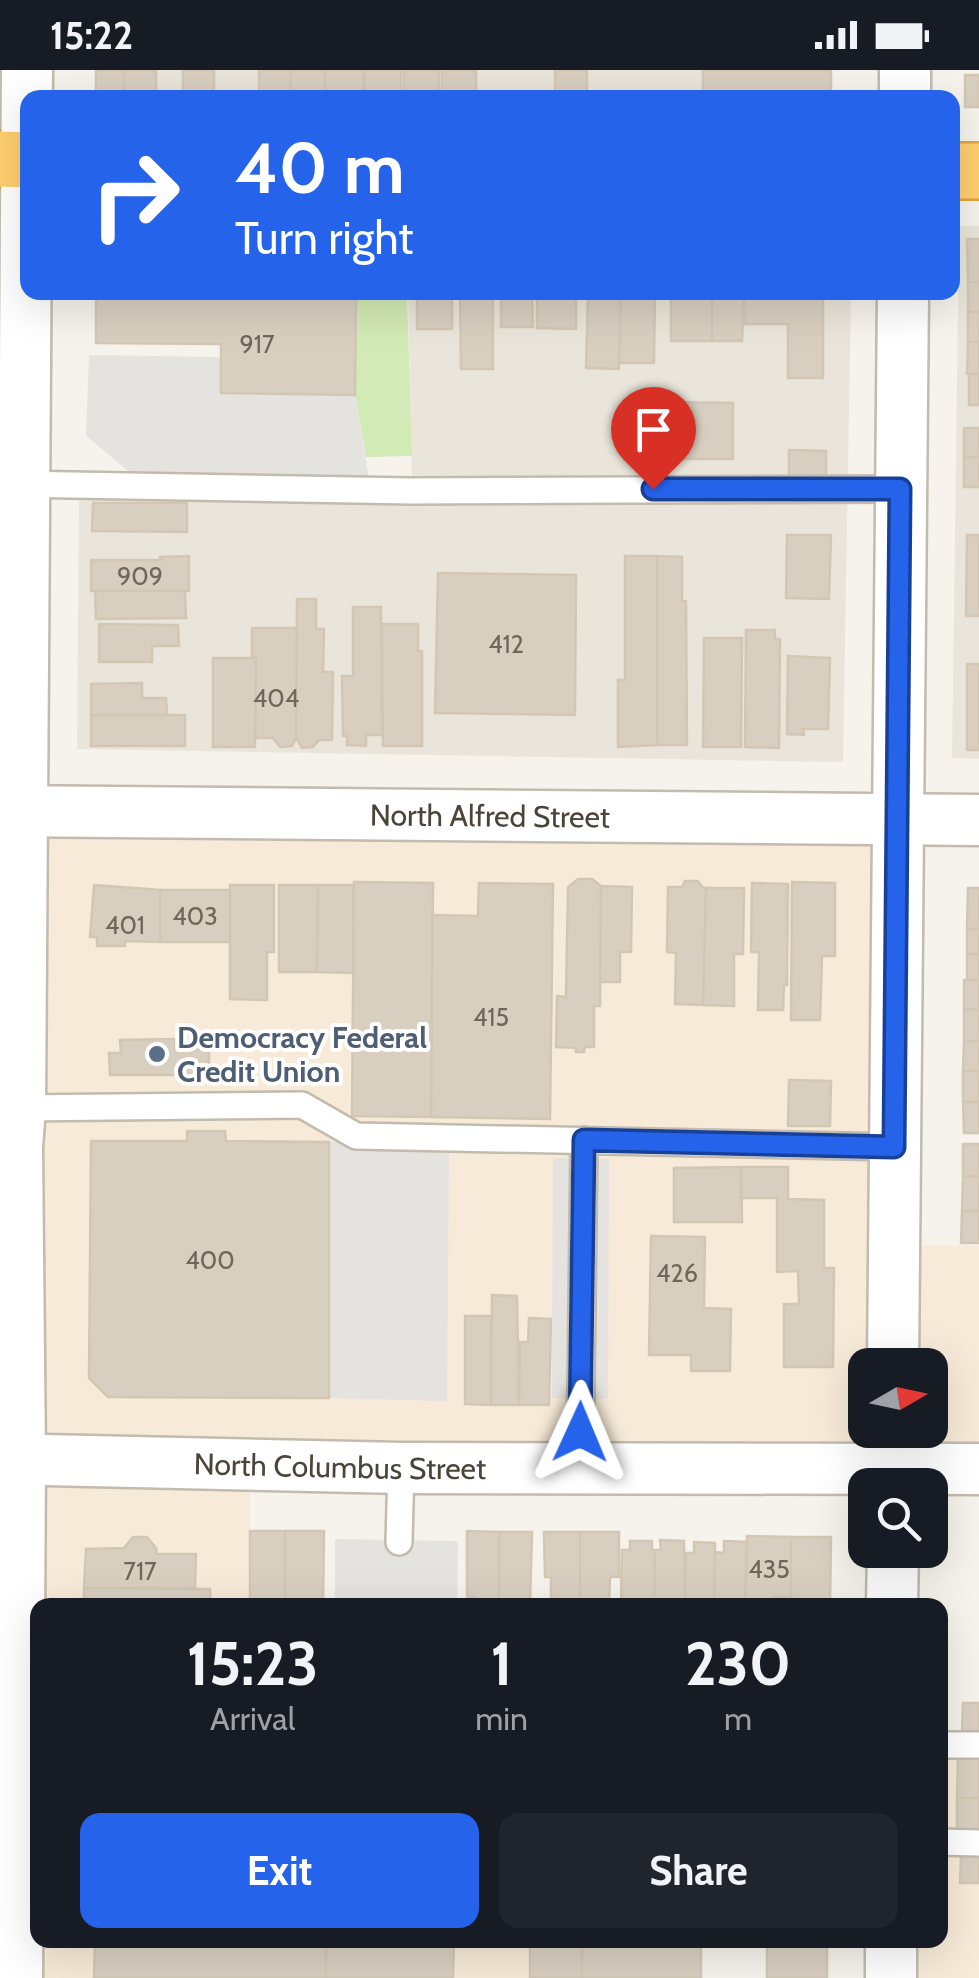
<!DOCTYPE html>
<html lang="en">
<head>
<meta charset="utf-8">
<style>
  body { margin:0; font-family:Cabin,sans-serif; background:#20242c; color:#f1f3f6; height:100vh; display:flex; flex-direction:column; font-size:38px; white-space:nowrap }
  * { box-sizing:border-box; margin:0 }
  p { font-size:32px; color:#9ea1a6 }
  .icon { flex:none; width:55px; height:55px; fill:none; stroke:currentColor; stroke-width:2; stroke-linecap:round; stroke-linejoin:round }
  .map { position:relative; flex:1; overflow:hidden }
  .drawer { position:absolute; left:30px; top:1528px; width:918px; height:350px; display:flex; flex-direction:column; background:#171b24; border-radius:20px; box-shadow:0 10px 40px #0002 }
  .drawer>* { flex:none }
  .top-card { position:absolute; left:20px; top:20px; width:940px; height:210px; border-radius:20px; box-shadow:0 10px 40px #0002; background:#2563eb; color:#fff; overflow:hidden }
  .needle { width:65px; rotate:81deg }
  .tools { position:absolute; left:848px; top:1278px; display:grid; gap:20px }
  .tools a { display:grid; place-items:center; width:100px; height:100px; border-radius:20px; background:#171b24; box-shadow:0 10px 40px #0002; font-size:50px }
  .pin { position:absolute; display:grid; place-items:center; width:85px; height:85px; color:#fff; margin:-102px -42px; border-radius:50% 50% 50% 0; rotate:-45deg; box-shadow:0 0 10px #0007 }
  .pin .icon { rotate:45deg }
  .me { position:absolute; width:110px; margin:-55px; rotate:1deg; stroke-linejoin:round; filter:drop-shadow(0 0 8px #0008) }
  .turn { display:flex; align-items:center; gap:35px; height:210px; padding:0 50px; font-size:45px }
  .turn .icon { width:130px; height:130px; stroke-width:2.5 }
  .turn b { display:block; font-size:70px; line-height:85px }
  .eta { display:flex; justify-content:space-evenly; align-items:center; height:170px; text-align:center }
  .eta b { font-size:60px; font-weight:700; line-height:70px }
  .primary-button { display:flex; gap:20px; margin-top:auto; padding:20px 50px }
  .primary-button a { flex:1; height:115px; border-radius:20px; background:#2563eb; color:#fff; font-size:40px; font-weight:700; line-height:115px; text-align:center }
  .primary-button a+a { background:#20242c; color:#f1f3f6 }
  .status { display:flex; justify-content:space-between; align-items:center; height:70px; padding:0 50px; background:#171b24; direction:ltr }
  .status svg { height:28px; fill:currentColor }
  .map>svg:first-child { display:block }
  .residential { fill:#eae5da }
  .commercial { fill:#f7ead8; fill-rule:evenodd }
  .green { fill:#d2eab5 }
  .parking { fill:#e5e3e0 }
  .building { fill:#d8cfc1; stroke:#d3c7b4; stroke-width:2.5 }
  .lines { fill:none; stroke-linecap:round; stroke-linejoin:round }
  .lane-casing { stroke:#c2bbae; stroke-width:30 }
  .street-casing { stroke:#c2bbae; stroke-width:55 }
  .highway-casing { stroke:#e0a43c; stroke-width:60 }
  .lane { stroke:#fff; stroke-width:25 }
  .street { stroke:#fff; stroke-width:50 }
  .highway { stroke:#ffcf6e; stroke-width:55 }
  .route-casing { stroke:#184099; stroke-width:25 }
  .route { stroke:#2563eb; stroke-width:18 }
  .service-dot { fill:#5c6f8a; stroke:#fff; stroke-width:4 }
  .labels { text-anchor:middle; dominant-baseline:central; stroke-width:8; stroke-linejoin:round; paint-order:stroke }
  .number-label { font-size:25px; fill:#6e675b }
  .street-label { font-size:30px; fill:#4b4439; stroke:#fff }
  .service-label { font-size:30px; font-weight:bold; fill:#4e5e75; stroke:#fff; text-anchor:start }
</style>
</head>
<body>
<div class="status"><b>15:22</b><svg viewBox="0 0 49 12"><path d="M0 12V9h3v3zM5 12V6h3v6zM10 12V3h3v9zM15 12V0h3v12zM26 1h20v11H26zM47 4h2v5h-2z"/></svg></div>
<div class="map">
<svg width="979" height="1908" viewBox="0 0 979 1908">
  <rect width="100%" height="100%" fill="#f6f3ec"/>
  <path class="residential" d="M 95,0 L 831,0 L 831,27 L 96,28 Z
    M 959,156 L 979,156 L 979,689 L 952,688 Z
    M 408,223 L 851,223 L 843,692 L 77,679 L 79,431 L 92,415 L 412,410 Z"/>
  <path class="commercial" d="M 28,741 L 902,748 L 900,1175 L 979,1176 L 979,1398 L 250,1392 L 249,1535 L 38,1535 L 38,1870 L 698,1870 L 698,1908 L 0,1908 ZM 865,1295 L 930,1295 L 930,1360 L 865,1360 Z
    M 940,1677 L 979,1677 L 979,1908 L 896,1908 L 897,1870 L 940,1870 Z"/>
  <path class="green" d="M 356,223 L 407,223 L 412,386 L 366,387 L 355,325 Z"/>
  <path class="parking" d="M 89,285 L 221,287 L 221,323 L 355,325 L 369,408 L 133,405 L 86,366 Z
    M 329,1072 L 449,1073 L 447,1331 L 329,1328 Z
    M 553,1088 L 609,1089 L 608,1329 L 552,1328 Z
    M 335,1469 L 458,1471 L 457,1535 L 335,1535 Z"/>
  <path class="building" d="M 96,0 L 124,0 L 124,28 L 96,28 Z
    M 124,0 L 156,0 L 156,28 L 124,28 Z
    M 183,0 L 214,0 L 214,28 L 183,28 Z
    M 259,0 L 291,0 L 290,28 L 259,28 Z
    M 291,0 L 325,0 L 325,28 L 290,28 Z
    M 325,0 L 364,0 L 363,28 L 325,28 Z
    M 364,0 L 401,0 L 401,22 L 398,22 L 398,28 L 383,28 L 383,21 L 365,22 Z
    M 404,0 L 439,0 L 439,27 L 404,27 Z
    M 442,0 L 476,0 L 476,27 L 442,28 Z
    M 555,0 L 587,0 L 587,28 L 555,28 Z
    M 703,0 L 831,0 L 831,28 L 703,28 Z
    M 965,5 L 979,5 L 979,37 L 965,37 Z
    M 967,169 L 979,169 L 979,212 L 968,212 Z
    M 968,212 L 979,212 L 979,242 L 968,242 Z
    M 96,222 L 356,222 L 355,325 L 221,323 L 221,274 L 96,273 Z
    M 417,222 L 452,222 L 452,259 L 417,259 Z
    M 460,222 L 493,222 L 493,299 L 461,299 Z
    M 501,222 L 532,222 L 533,257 L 501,257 Z
    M 537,222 L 576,222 L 576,259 L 537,258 Z
    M 588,222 L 621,222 L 619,299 L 586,298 Z
    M 621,222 L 655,222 L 654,293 L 619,293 Z
    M 671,222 L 712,222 L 712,271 L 671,271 Z
    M 712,222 L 744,222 L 742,271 L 712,271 Z
    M 744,222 L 823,222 L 823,308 L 788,308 L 788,254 L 745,254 Z
    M 968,242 L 979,242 L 979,272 L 968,272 Z
    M 968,272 L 979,272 L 979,304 L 967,304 Z
    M 969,304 L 979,304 L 979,335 L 969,335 Z
    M 669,332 L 733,333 L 733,389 L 669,389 Z
    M 964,358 L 979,358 L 979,387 L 964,387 Z
    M 789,380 L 826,381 L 826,411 L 789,410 Z
    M 964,387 L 979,387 L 979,417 L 964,417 Z
    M 93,433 L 187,433 L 187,462 L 92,461 Z
    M 787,465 L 831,465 L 829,529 L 786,528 Z
    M 967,465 L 979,465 L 979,546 L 966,546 Z
    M 189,486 L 189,521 L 91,521 L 91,490 L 161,490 L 160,487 Z
    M 625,486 L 657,486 L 657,675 L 618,677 L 618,610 L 625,610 Z
    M 657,486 L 682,487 L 682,531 L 686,531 L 687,675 L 657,675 Z
    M 438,503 L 576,505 L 575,645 L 435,643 Z
    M 95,521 L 185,521 L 186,548 L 96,549 Z
    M 297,529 L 316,529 L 316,559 L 324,559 L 323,602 L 333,602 L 332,670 L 319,670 L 313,677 L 302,678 L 296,668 Z
    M 353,537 L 381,537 L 382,665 L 366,665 L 366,676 L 347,675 L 347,666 L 343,666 L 342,606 L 353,606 Z
    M 99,554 L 178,555 L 179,576 L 152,576 L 152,592 L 99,592 Z
    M 382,554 L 418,554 L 418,581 L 422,581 L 422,676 L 383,676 Z
    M 252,558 L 297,558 L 296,668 L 292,676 L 280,677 L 273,668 L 255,668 L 256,588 L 252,587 Z
    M 746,560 L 775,560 L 775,569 L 780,569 L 779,678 L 745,677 Z
    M 704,568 L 742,568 L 741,677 L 703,677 Z
    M 788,586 L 830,588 L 828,659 L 803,659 L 804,665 L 787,664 Z
    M 213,588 L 256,588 L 255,677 L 213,677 Z
    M 967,594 L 979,594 L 979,680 L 967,680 Z
    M 142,613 L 142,628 L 166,628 L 167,645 L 91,645 L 91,614 Z
    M 91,645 L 185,645 L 185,676 L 91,676 Z
    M 578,809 L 592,809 L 601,816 L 600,936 L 594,936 L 594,977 L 585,977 L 584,982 L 576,982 L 576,978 L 556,977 L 557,926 L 566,927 L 568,817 Z
    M 685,811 L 698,811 L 702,817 L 706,818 L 703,935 L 675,934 L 676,883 L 667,882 L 668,817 L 682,817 Z
    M 354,812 L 433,813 L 431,1047 L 352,1046 Z
    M 792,812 L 835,813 L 835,886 L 822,886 L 820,950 L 791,950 Z
    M 479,813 L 553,814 L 550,1049 L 431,1047 L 432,845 L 478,846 Z
    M 752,813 L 788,814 L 787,915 L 784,915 L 783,940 L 758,940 L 759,882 L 751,882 Z
    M 94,815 L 160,820 L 160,872 L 125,871 L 125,876 L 97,876 L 97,867 L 90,867 Z
    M 230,815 L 274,815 L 274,882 L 267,882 L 267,930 L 230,929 Z
    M 279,815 L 318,815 L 317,902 L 279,902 Z
    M 318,815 L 353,815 L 353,903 L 317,902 Z
    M 601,816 L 632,817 L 631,882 L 620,882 L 620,912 L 600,912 Z
    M 706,818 L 744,818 L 743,884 L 734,884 L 734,936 L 703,935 Z
    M 968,818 L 979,818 L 979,859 L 967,859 Z
    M 160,820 L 230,820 L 230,872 L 160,872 Z
    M 967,859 L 979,859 L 979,884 L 967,884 Z
    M 967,884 L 979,884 L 979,910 L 967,910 Z
    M 964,910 L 979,910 L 979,940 L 964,939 Z
    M 964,939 L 979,940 L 979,971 L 964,971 Z
    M 175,969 L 175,979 L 209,979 L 209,1005 L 110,1005 L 109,983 L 121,983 L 120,970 Z
    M 964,971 L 979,971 L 979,1001 L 963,1001 Z
    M 963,1001 L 979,1001 L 979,1032 L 963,1032 Z
    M 789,1010 L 831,1011 L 830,1056 L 788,1056 Z
    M 963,1032 L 979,1032 L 979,1063 L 964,1063 Z
    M 187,1061 L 225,1061 L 226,1071 L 329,1072 L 329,1328 L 108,1327 L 89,1308 L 91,1071 L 187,1071 Z
    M 963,1074 L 979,1074 L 979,1107 L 963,1106 Z
    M 741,1097 L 742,1152 L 674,1152 L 674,1098 Z
    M 741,1097 L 788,1097 L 788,1129 L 824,1130 L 824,1198 L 834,1198 L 833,1297 L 784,1297 L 784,1234 L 799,1234 L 798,1201 L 777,1202 L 777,1128 L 741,1128 Z
    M 963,1106 L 979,1107 L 979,1141 L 962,1141 Z
    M 962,1141 L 979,1141 L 979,1173 L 961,1173 Z
    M 651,1166 L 705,1167 L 704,1238 L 731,1239 L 730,1301 L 691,1301 L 691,1285 L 649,1285 Z
    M 492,1225 L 517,1226 L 519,1335 L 491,1335 Z
    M 465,1246 L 491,1246 L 491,1335 L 465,1334 Z
    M 529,1248 L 551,1249 L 549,1335 L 519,1335 L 520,1272 L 528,1272 Z
    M 250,1461 L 285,1461 L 285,1535 L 250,1535 Z
    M 285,1461 L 324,1461 L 323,1535 L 285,1535 Z
    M 467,1461 L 499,1462 L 499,1535 L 475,1535 L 475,1527 L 467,1527 Z
    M 499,1462 L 532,1462 L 530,1535 L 499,1535 Z
    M 544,1462 L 580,1462 L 580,1535 L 551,1535 L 551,1507 L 545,1507 Z
    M 580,1462 L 619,1462 L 619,1507 L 610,1507 L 609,1535 L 580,1535 Z
    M 747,1466 L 791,1467 L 791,1527 L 772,1527 L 772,1535 L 745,1535 Z
    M 133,1467 L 147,1467 L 156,1478 L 157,1484 L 196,1484 L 195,1518 L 84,1518 L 86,1479 L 124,1478 Z
    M 791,1467 L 831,1467 L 830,1535 L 791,1535 Z
    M 660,1470 L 684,1471 L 685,1535 L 654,1535 L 655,1480 L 661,1480 Z
    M 630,1471 L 652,1471 L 652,1480 L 655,1480 L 654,1535 L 621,1535 L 622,1480 L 630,1480 Z
    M 724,1471 L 747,1472 L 745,1535 L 714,1535 L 715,1482 L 724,1483 Z
    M 694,1472 L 715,1473 L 714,1535 L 685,1535 L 686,1483 L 694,1483 Z
    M 84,1518 L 210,1519 L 211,1535 L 84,1535 Z
    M 963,1633 L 979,1633 L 979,1663 L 962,1663 Z
    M 958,1684 L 979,1684 L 979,1728 L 957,1728 Z
    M 957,1728 L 979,1728 L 979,1765 L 957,1765 Z
    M 961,1786 L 979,1786 L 979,1813 L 960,1813 Z
    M 95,1870 L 326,1870 L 326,1908 L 94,1908 Z
    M 326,1870 L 454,1870 L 453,1908 L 326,1908 Z
    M 530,1870 L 582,1870 L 582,1908 L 530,1908 Z
    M 767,1870 L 827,1870 L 827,1908 L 767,1908 Z
    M 582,1875 L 701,1877 L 701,1908 L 582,1908 Z"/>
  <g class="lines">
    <defs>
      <path id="lane" d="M 15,414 L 411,421 L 900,419
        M 20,1038 L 302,1035 L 356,1066 L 894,1077
        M 580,1398 L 584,1070
        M 399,1472 L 401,1398
        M 940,1675 L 979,1675
        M 940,1772 L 979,1773"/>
      <g id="street">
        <path d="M 905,28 L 905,0"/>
        <path id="s1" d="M 0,741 L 979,750"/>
        <path d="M 893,1295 L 903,222"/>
        <path id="s2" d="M 0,1389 L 401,1398 L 979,1399"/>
        <path d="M 892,1535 L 893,1480"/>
        <path d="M 17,1908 L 20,1389 L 17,1077 L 20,1038 L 27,0"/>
        <path d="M 891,1908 L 891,1870"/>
      </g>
      <path id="highway" d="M 0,89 L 28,90
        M 952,101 L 979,101"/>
    </defs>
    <use href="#lane" class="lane-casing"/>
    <use href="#street" class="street-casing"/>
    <use href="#highway" class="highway-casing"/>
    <use href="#lane" class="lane"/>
    <use href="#street" class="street"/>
    <use href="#highway" class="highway"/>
  </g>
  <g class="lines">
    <defs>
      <path id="route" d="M 580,1362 L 584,1070 L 894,1077 L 900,419 L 653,419"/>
    </defs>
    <use href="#route" class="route-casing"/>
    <use href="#route" class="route"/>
  </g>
  <circle class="service-dot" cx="157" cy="984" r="10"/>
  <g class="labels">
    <g class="number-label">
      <text x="257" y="274">917</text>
      <text x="140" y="506">909</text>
      <text x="506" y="574">412</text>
      <text x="276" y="628">404</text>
      <text x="195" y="846">403</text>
      <text x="125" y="855">401</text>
      <text x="491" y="947">415</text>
      <text x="210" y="1190">400</text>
      <text x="677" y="1203">426</text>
      <text x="769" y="1499">435</text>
      <text x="140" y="1501">717</text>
    </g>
    <g class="street-label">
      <text stroke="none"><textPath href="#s1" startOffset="490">North Alfred Street</textPath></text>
      <text stroke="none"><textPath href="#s2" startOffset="340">North Columbus Street</textPath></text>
    </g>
    <g class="service-label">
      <text x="177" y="967">Democracy Federal<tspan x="177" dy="34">Credit Union</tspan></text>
    </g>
  </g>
</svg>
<div class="tools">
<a><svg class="needle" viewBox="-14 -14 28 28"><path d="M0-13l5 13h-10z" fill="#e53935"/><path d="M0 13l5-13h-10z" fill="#9ea1a6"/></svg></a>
<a><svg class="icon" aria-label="search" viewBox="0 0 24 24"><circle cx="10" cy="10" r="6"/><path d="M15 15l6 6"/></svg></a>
</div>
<div class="pin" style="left:653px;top:419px;background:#d93025"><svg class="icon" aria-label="arrive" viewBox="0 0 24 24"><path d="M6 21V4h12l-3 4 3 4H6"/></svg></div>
<svg class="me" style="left:580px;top:1362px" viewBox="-20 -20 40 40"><path d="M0-17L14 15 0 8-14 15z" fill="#2563eb" stroke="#fff" stroke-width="4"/></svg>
<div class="top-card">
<div class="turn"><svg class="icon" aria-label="right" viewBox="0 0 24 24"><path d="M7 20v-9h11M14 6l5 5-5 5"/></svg><div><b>40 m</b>Turn right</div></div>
</div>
<section class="drawer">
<div class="eta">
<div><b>15:23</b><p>Arrival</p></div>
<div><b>1</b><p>min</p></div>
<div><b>230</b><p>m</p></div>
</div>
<div class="primary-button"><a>Exit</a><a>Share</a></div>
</section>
</div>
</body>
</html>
